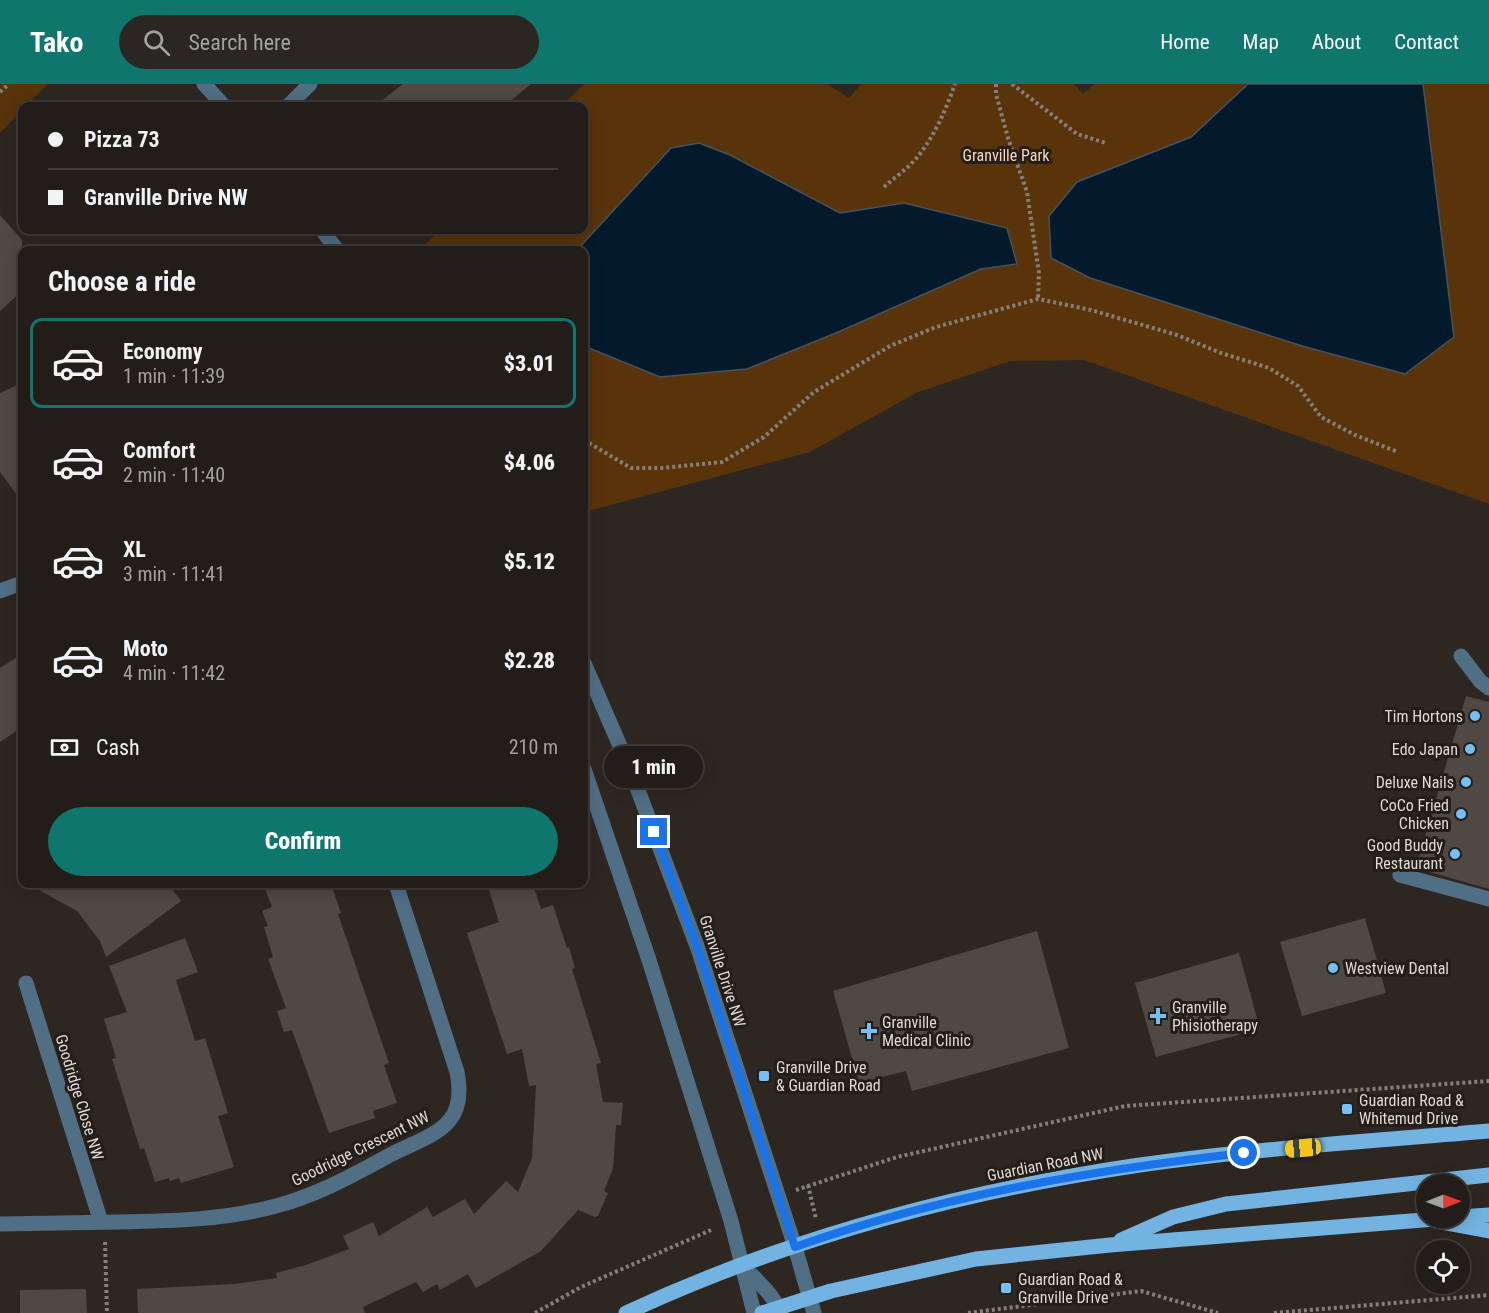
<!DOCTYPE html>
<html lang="en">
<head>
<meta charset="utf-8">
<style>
	:root { --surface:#221d19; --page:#2a2622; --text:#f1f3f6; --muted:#a2a2a2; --line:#3f3b38; --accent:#0f766e }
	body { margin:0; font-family:"Roboto Condensed",sans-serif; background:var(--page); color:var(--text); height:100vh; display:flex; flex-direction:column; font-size:22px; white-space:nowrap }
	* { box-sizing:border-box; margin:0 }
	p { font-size:20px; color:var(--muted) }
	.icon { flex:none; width:33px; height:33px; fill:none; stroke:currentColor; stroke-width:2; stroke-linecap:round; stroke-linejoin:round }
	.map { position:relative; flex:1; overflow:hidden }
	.drawer { position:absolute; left:18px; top:162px; width:570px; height:642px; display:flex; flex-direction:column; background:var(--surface); border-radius:12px; box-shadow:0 3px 15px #0003,0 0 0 2px var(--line) }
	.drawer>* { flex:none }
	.top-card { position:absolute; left:18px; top:18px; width:570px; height:132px; border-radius:12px; box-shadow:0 3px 15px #0003,0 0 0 2px var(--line); display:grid; align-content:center; height:132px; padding:0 30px; background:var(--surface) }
	.needle { width:39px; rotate:89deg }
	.buttons { position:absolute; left:1416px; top:1090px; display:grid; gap:12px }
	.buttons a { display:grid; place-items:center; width:54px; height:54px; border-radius:50%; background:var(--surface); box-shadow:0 3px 15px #0003,0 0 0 2px var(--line); font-size:30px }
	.end { position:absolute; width:27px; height:27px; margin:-14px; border:8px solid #1a73e8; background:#fff; box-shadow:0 0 0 3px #fff }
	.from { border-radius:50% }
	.bubble { position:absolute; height:42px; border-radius:21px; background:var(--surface); box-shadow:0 3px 15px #0003,0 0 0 2px var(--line); font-size:20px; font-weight:800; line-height:42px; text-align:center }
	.car { position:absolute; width:18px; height:36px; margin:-18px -9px; border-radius:8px; box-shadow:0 0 4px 2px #0007; background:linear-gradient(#f5c518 24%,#345 0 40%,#f5c518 0 76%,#345 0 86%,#f5c518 0) }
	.top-card b { display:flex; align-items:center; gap:21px; height:57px; font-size:22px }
	.top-card b+b { border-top:2px solid var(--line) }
	.top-card i { width:15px; height:15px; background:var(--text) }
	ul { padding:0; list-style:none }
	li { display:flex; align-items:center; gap:18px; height:90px; margin:0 12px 9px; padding:0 18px; border:3px solid transparent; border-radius:12px }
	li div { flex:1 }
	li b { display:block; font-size:22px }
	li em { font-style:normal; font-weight:800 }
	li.current { border-color:var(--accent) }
	li>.icon { width:54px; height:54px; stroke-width:1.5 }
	h2 { padding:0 30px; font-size:27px; line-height:72px }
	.pay { display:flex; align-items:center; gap:15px; height:66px; padding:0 30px; font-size:22px }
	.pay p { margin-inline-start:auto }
	.cta { display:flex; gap:12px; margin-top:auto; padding:12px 30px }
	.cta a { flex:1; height:69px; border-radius:36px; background:var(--accent); color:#fff; font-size:24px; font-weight:800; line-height:69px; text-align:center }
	header { display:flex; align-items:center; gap:36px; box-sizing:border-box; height:84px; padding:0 30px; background:var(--accent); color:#fff }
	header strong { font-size:28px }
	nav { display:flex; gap:33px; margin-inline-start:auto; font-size:21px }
	.search { width:420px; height:54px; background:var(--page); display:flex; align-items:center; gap:15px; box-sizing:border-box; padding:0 21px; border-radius:33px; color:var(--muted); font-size:22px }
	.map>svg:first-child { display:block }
</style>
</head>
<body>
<header>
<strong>Tako</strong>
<div class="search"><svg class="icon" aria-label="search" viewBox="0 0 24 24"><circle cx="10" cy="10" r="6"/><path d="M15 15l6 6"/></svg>Search here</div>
<nav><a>Home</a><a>Map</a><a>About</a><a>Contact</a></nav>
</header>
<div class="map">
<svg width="1489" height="1229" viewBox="0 0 1489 1229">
	<rect width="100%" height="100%" fill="#2e2721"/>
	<g fill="#59330a">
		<polygon points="0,0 48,0 26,22 22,22 22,26 0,49"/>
		<polygon points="584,0 827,0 849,14 861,0 1074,0 1083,10 1094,0 1248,0 1191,53 1077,98 1051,174 1090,194 1302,262 1404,290 1454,253 1423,0 1489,0 1489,420 1084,276 1010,277 916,309 810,368 584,428 584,262 660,293 836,249 981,185 1017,180 904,119 840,129 730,71 671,64 577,166 420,166 440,146 584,146 584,22 562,22"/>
	</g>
	<g fill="#021a2b" stroke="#44545e" stroke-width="1.5">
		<polygon points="1248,0 1423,0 1454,253 1405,290 1302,262 1090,194 1051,174 1049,132 1077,98 1191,53"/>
		<polygon points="699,59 730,71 840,129 904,119 1007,144 1017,180 981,185 836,249 747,285 660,293 584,262 584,166 577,166 671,64"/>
	</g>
	<g fill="#504842">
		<polygon points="403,0 531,0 504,22 375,22"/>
		<polygon points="0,131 22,156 22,207 0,227"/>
		<polygon points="22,299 22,418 0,388 0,309"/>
		<polygon points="22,570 22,643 0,658 0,584"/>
		<polygon points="1466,612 1489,618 1489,805 1416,784"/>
		<polygon points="28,800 168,800 181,817 106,873 100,857 77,827"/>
		<polygon points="263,800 331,800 341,829 338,830 389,979 384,981 397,1019 373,1027 375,1034 329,1049 292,946 284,948 277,927 286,924 268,875 273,873 264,843 268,842 262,827 272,823"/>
		<polygon points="487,800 533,800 541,825 553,821 567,864 569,863 575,884 572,885 601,979 596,980 603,1018 623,1019 621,1041 616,1041 613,1085 604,1107 608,1109 598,1132 595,1133 578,1126 541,1167 476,1204 468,1190 440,1206 437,1200 423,1208 416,1198 363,1223 365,1229 138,1229 137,1205 234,1200 277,1194 276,1189 306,1181 349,1165 343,1152 373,1138 379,1152 427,1123 433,1133 465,1115 474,1130 506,1097 518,1108 532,1074 536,1001 529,1002 522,965 507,970 467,849 499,838"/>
		<polygon points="1365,834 1386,909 1302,932 1280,858"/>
		<polygon points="1037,847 1069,964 912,1007 906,987 859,999 833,907"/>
		<polygon points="185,854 198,888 176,896 195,957 205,954 228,1029 218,1032 234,1083 181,1099 179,1094 170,1097 169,1094 155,1098 144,1064 140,1065 112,975 116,974 104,935 127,928 109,882"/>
		<polygon points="1239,869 1260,945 1156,973 1135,899"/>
		<polygon points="86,1205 87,1229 20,1229 20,1206"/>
	</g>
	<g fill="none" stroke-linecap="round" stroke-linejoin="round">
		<g stroke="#86807b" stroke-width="4" stroke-dasharray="3 3" stroke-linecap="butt">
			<polyline points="996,0 996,10 1008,54 1027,108 1039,189 1038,215"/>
			<polyline points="1012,0 1077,50 1106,59"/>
			<polyline points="0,8 9,0"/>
			<path d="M 884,103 C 892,96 901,89 909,82 C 931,61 945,28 955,0"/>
			<polyline points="584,356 631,384 662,384 722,378 764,353 814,308 890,262 936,243 1038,215 1091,226 1177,251 1221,269 1269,284 1298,302 1321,333 1355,351 1398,368"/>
			<polyline points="808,1101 816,1135"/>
			<polyline points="796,1106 897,1073 1125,1022 1489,997"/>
			<polyline points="105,1158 107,1229"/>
			<polyline points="535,1229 581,1203 711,1146"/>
			<polyline points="968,1229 1141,1207 1218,1229"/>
			<polyline points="1274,1229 1489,1211"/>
		</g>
		<g stroke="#506e84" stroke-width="15">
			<polyline points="204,0 224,22"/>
			<polyline points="288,22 310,0"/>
			<polyline points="322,146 337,166"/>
			<polyline points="0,507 22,499"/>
			<polyline points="1461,572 1480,597 1489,604"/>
			<polyline points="584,579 630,685 697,862 795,1163 814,1229"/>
			<polyline points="584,685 649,876 731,1137 754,1229"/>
			<polyline points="1400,791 1489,815"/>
			<polyline points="26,899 101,1138"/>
			<path d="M 0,1140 C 39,1139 79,1139 118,1138 C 172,1137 224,1136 276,1122 C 318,1111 355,1090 392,1070 C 434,1049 468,1043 457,988 L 396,800"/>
			<path d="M 744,1183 C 758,1198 773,1210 781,1229"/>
		</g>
		<g stroke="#73b3e1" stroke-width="15">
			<polyline points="1460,1133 1489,1131"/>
			<polyline points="1435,1137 1489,1147"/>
			<polyline points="1121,1156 1173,1133 1226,1120 1489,1091"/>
			<path d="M 626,1229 C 785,1155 960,1108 1133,1082 C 1251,1065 1370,1057 1489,1047"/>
			<polyline points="762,1229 831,1207 976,1175 1110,1161 1448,1134"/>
		</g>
	</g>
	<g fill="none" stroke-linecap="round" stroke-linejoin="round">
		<path stroke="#1a73e8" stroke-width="8" d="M 654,748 L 697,862 L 795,1163 C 939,1112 1092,1086 1244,1069"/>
	</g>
	<g fill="#74c0f6" stroke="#241d18" stroke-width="2">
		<circle cx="1475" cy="632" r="6"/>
		<circle cx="1470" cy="665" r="6"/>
		<circle cx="1466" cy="698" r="6"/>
		<circle cx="1461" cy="730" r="6"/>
		<circle cx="1455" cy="770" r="6"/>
		<circle cx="1333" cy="884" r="6"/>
		<path d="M1155 923h6v6h6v6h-6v6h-6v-6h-6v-6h6z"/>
		<path d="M866 938h6v6h6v6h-6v6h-6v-6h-6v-6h6z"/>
		<rect x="758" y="986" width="12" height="12" rx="3"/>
		<rect x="1341" y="1019" width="12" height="12" rx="3"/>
		<rect x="1000" y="1198" width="12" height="12" rx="3"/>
	</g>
	<g text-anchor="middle" stroke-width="6" stroke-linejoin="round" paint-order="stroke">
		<g font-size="16" fill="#fbd7b9" stroke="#241d18">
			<text x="1006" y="77">Granville Park</text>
		</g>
		<g font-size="16" fill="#dfdad6" stroke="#241d18" text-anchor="start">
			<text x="1463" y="638" text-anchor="end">Tim Hortons</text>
			<text x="1458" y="671" text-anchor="end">Edo Japan</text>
			<text x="1454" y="704" text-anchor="end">Deluxe Nails</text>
			<text x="1449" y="727" text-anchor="end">CoCo Fried<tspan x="1449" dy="18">Chicken</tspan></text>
			<text x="1443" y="767" text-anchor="end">Good Buddy<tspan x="1443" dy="18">Restaurant</tspan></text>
			<text x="1345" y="890">Westview Dental</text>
			<text x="1172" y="929">Granville<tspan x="1172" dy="18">Phisiotherapy</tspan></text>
			<text x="882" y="944">Granville<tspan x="882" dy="18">Medical Clinic</tspan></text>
			<text x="776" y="989">Granville Drive<tspan x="776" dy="18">&amp; Guardian Road</tspan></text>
			<text x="1359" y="1022">Guardian Road &amp;<tspan x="1359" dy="18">Whitemud Drive</tspan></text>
			<text x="1018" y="1201">Guardian Road &amp;<tspan x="1018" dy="18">Granville Drive</tspan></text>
		</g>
		<g font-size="16" fill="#dfdad6" stroke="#241d18">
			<text transform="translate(723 887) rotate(72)" y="6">Granville Drive NW</text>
			<text transform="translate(80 1013) rotate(73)" y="6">Goodridge Close NW</text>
			<text transform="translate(360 1064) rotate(-26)" y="6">Goodridge Crescent NW</text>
			<text transform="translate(1045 1080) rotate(-11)" y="6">Guardian Road NW</text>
		</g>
	</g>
</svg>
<div class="buttons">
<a><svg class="needle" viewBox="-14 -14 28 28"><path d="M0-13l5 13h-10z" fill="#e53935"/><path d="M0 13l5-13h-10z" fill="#a2a2a2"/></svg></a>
<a><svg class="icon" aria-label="locate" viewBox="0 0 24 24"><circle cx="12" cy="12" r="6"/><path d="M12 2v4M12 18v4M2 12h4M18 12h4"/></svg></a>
</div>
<i class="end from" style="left:1244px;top:1069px"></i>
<i class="end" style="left:654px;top:748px"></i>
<div class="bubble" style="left:604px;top:662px;width:99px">1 min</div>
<i class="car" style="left:1303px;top:1064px;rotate:265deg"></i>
<div class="top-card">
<b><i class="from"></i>Pizza 73</b>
<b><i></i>Granville Drive NW</b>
</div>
<section class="drawer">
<h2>Choose a ride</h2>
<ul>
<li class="current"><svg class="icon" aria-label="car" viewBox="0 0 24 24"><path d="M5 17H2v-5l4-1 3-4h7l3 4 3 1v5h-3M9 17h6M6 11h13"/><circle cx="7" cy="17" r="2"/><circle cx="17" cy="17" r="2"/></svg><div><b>Economy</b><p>1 min · 11:39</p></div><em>$3.01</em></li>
<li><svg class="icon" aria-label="car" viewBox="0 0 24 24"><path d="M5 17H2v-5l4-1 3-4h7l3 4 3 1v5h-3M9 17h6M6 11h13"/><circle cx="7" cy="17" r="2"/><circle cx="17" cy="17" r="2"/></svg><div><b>Comfort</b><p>2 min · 11:40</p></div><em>$4.06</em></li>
<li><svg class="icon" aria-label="car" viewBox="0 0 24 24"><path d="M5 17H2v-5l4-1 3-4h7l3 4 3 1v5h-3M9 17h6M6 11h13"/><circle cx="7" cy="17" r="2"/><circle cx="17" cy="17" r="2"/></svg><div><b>XL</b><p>3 min · 11:41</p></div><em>$5.12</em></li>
<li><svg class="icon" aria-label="car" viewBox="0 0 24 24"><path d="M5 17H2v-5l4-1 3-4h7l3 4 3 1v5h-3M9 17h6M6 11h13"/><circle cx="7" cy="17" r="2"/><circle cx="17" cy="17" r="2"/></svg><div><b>Moto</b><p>4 min · 11:42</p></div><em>$2.28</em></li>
</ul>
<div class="pay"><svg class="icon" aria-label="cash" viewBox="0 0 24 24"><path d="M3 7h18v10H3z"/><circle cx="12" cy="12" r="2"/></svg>Cash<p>210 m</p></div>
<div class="cta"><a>Confirm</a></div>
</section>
</div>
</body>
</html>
